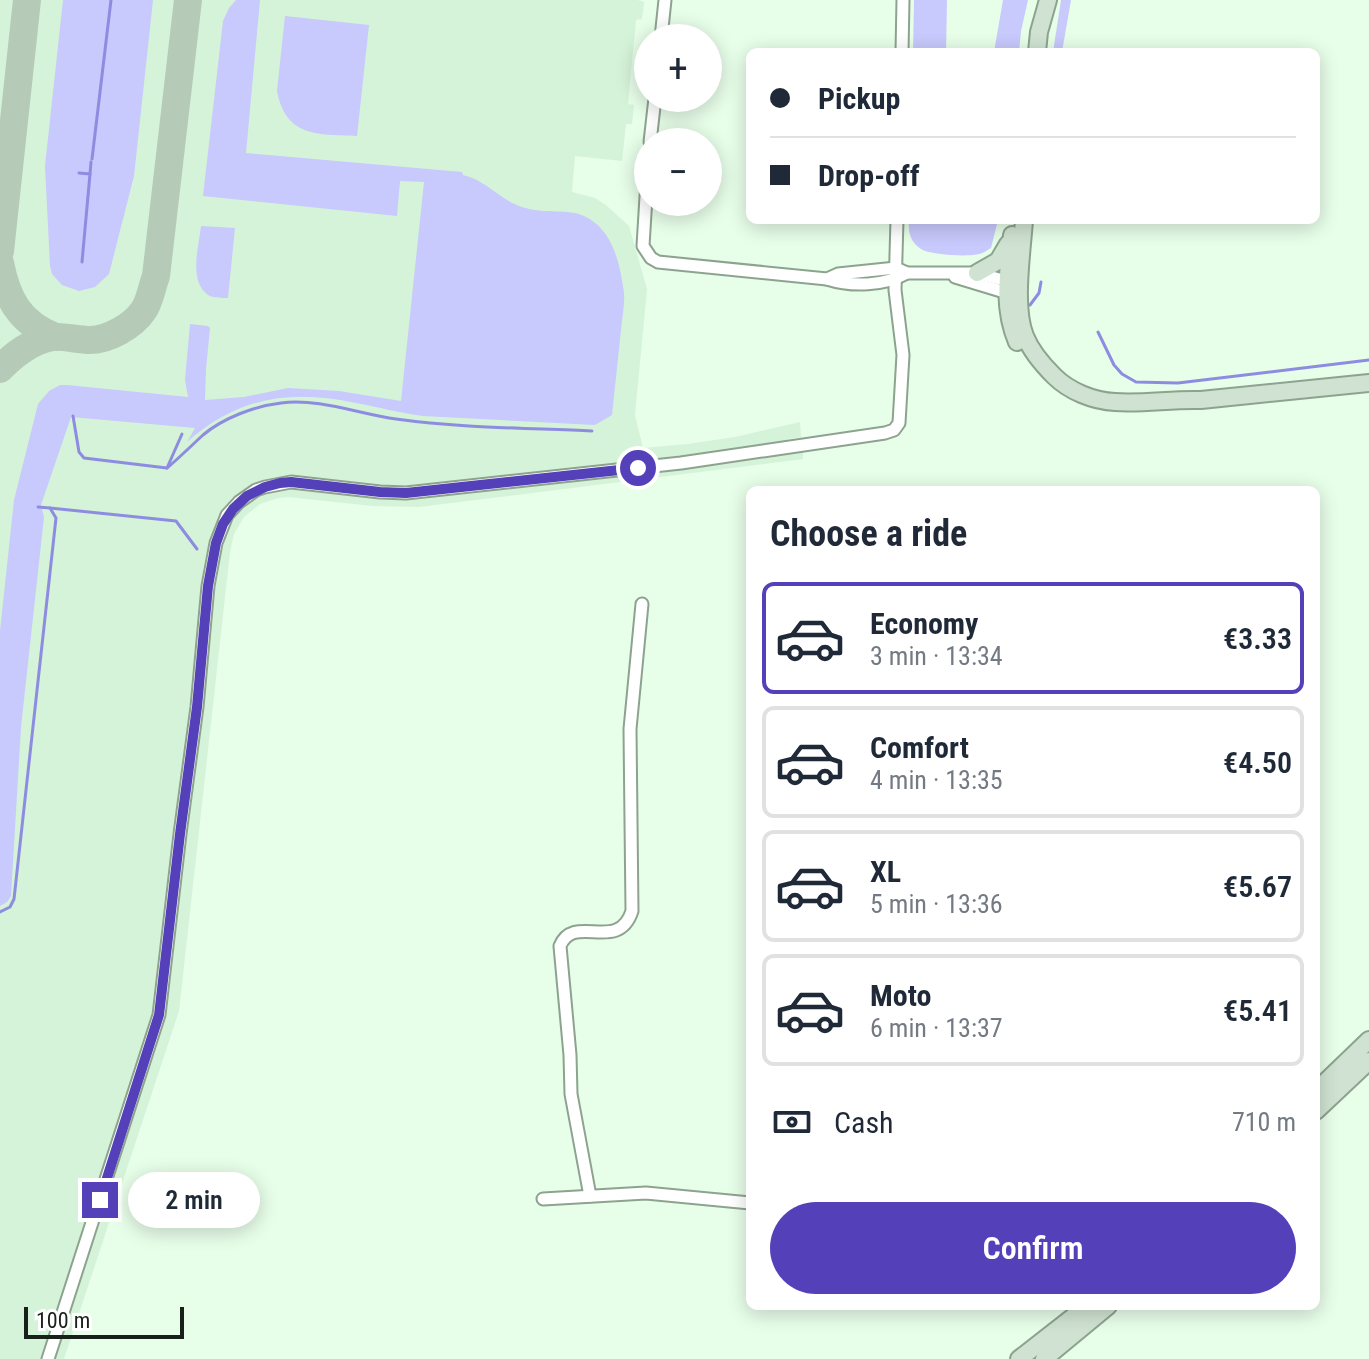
<!DOCTYPE html>
<html lang="en">
<head>
<meta charset="utf-8">
<style>
	:root { --surface:#fff; --page:#f6f6f7; --text:#1f2937; --muted:#747a83; --line:#e0e1e3; --accent:#5441b9 }
	body { margin:0; font-family:"Roboto Condensed",sans-serif; background:var(--page); color:var(--text); height:100vh; display:flex; flex-direction:column; font-size:30px; white-space:nowrap }
	* { box-sizing:border-box; margin:0 }
	p { font-size:26px; color:var(--muted) }
	.icon { flex:none; width:44px; height:44px; fill:none; stroke:currentColor; stroke-width:2; stroke-linecap:round; stroke-linejoin:round }
	.map { position:relative; flex:1; overflow:hidden }
	.panel { position:absolute; left:746px; top:486px; width:574px; height:824px; display:flex; flex-direction:column; background:var(--surface); border-radius:12px; box-shadow:0 4px 20px #0003 }
	.panel>* { flex:none }
	.banner { position:absolute; left:746px; top:48px; width:574px; height:176px; border-radius:12px; box-shadow:0 4px 20px #0003; display:grid; align-content:center; height:176px; padding:0 24px; background:var(--surface) }
	.fabs { position:absolute; left:634px; top:24px; display:grid; gap:16px }
	.fabs a { display:grid; place-items:center; width:88px; height:88px; border-radius:50%; background:var(--surface); box-shadow:0 4px 20px #0003; font-size:40px }
	.scale { position:absolute; left:24px; bottom:20px; width:160px; box-sizing:border-box; padding-left:8px; border:4px solid #182119; border-top:0; font-size:22px; line-height:28px; white-space:nowrap; color:#182119; -webkit-text-stroke:6px #fff; paint-order:stroke }
	.end { position:absolute; width:36px; height:36px; margin:-18px; border:10px solid #5441b9; background:#fff; box-shadow:0 0 0 4px #fff }
	.from { border-radius:50% }
	.bubble { position:absolute; height:56px; border-radius:28px; background:var(--surface); box-shadow:0 4px 20px #0003; font-size:26px; font-weight:600; line-height:56px; text-align:center }
	.banner b { display:flex; align-items:center; gap:28px; height:76px; font-size:30px }
	.banner b+b { border-top:2px solid var(--line) }
	.banner i { width:20px; height:20px; background:var(--text) }
	ul { padding:0; list-style:none }
	li { display:flex; align-items:center; gap:24px; height:112px; margin:0 16px 12px; padding:0 8px; border:4px solid var(--line); border-radius:12px }
	li div { flex:1 }
	li b { display:block; font-size:30px }
	li em { font-style:normal; font-weight:600 }
	li.on { border-color:var(--accent) }
	li>.icon { width:72px; height:72px; stroke-width:1.5 }
	h2 { padding:0 24px; font-size:36px; line-height:96px }
	.pay { display:flex; align-items:center; gap:20px; height:88px; padding:0 24px; font-size:30px }
	.pay p { margin-inline-start:auto }
	.cta { display:flex; gap:16px; margin-top:auto; padding:16px 24px }
	.cta a { flex:1; height:92px; border-radius:48px; background:var(--accent); color:#fff; font-size:32px; font-weight:600; line-height:92px; text-align:center }
	.map>svg:first-child { display:block }
</style>
</head>
<body>
<div class="map">
<svg width="1369" height="1359" viewBox="0 0 1369 1359">
	<rect width="100%" height="100%" fill="#e7fee9"/>
	<polygon fill="#d5f3d8" points="0,0 638,0 644,2 642,19 636,20 628,104 634,105 632,124 626,124 622,161 575,156 572,192 595,198 606,205 629,226 647,289 635,415 643,448 688,444 735,437 800,422 801,437 788,439 790,452 803,452 803,459 419,507 373,506 288,497 278,498 260,504 244,517 234,534 230,552 179,1011 64,1359 0,1359"/>
	<g fill="#c8c9fc">
		<polygon points="63,0 153,0 134,176 109,274 95,287 79,291 62,285 52,274 50,266 45,166"/>
		<path d="M 236,0 L 260,0 L 246,153 L 462,172 L 463,175 C 486,180 500,200 522,207 C 544,215 570,207 588,218 C 614,233 620,265 624,293 C 625,304 622,318 621,330 C 618,358 615,387 612,415 L 595,425 L 423,416 C 400,413 378,407 356,403 C 290,389 238,397 187,442 L 195,428 L 71,417 L 41,505 L 44,517 L 21,727 L 11,896 L 7,902 L 0,906 L 0,631 L 14,500 L 38,404 L 49,391 L 60,385 L 67,385 L 188,397 L 185,380 L 190,324 L 208,326 L 210,328 L 206,369 L 205,400 L 244,397 L 288,388 L 339,391 L 401,401 L 424,182 L 400,181 L 397,216 L 203,196 L 223,21 L 229,8 Z"/>
		<polygon points="914,0 947,0 946,52 913,52"/>
		<polygon points="1003,0 1028,0 1021,31 1019,52 994,52"/>
		<polygon points="1061,0 1071,0 1062,52 1053,52"/>
		<path d="M 285,16 L 369,25 L 357,136 C 318,134 286,138 277,91 Z"/>
		<path d="M 909,220 L 929,220 L 935,223 L 960,223 L 965,220 L 998,220 L 991,248 C 987,250 984,253 979,254 C 969,257 930,255 921,249 C 910,242 908,232 909,220 Z"/>
		<path d="M 201,226 L 235,228 L 228,298 C 222,298 213,298 208,295 C 188,280 199,247 201,226 Z"/>
	</g>
	<g fill="none" stroke-linecap="round" stroke-linejoin="round">
		<g stroke="#8e8ce1" stroke-width="3">
			<polyline points="92,159 111,0"/>
			<polyline points="79,173 90,174 91,162"/>
			<polyline points="82,262 90,174"/>
			<polyline points="1030,305 1039,293 1041,282"/>
			<polyline points="1098,332 1114,365 1122,374 1136,382 1178,383 1369,360"/>
			<polyline points="73,416 79,452 84,458 167,468 182,434"/>
			<path d="M 167,468 C 179,458 191,446 203,435 C 223,418 255,406 281,403 C 319,398 359,414 396,419 C 460,428 527,428 592,431"/>
			<polyline points="50,508 176,521 197,549"/>
			<polyline points="0,912 10,907 14,899 56,518 50,508 38,507"/>
		</g>
		<g stroke="#b6cab8" stroke-width="28">
			<polyline points="0,251 27,0"/>
			<path d="M 0,263 C 7,299 19,322 55,337"/>
			<path d="M 0,369 C 13,355 33,340 53,337 C 64,336 78,340 90,340 C 108,340 133,326 143,311 C 150,302 152,286 156,276 L 188,0"/>
		</g>
		<defs>
			<g id="street">
				<polyline points="661,38 665,0"/>
				<polyline points="902,52 903,0"/>
				<polyline points="650,142 655,98"/>
				<path d="M 648,164 L 643,246 L 651,258 L 658,262 L 827,279 C 852,287 884,286 907,273"/>
				<polyline points="955,277 1011,294"/>
				<polyline points="827,279 838,274 896,268 907,273 977,273 1014,283"/>
				<path d="M 590,1196 L 571,1094 L 570,1055 L 560,946 C 574,912 618,954 632,911 L 630,729 L 642,604"/>
				<polyline points="543,1199 646,1193 750,1203"/>
				<polyline points="48,1359 159,1015 180,834 197,707 208,586 216,543 227,515 239,502 256,490 265,487 291,482 380,492 406,493 681,463 885,433 894,430 899,423 903,355 895,290 897,220"/>
			</g>
			<g id="secondary">
				<polyline points="1037,52 1039,32 1048,0"/>
				<path d="M 1024,220 C 1022,252 1013,307 1025,336 C 1031,351 1042,364 1054,376 C 1069,391 1093,401 1115,402 C 1143,404 1172,399 1201,400 L 1369,383"/>
				<path d="M 1012,235 C 1008,272 1002,307 1017,342"/>
				<polyline points="977,273 998,261 1008,244"/>
				<polyline points="1316,1091 1369,1040"/>
				<polyline points="1316,1111 1369,1061"/>
				<polyline points="1019,1359 1087,1306"/>
				<polyline points="1044,1359 1108,1306"/>
			</g>
		</defs>
		<use href="#street" stroke="#8da38f" stroke-width="15"/>
		<use href="#secondary" stroke="#8da38f" stroke-width="20"/>
		<use href="#street" stroke="#fff" stroke-width="11"/>
		<use href="#secondary" stroke="#d0e3d2" stroke-width="16"/>
	</g>
	<g fill="none" stroke-linecap="round" stroke-linejoin="round">
		<polyline stroke="#5441b9" stroke-width="10" points="100,1200 159,1015 180,834 197,707 208,586 216,543 223,524 233,509 247,496 265,487 280,483 291,482 380,492 406,493 638,468"/>
	</g>
</svg>
<div class="fabs">
<a>+</a>
<a>−</a>
</div>
<div class="scale">100 m</div>
<i class="end from" style="left:638px;top:468px"></i>
<i class="end" style="left:100px;top:1200px"></i>
<div class="bubble" style="left:128px;top:1172px;width:132px">2 min</div>
<div class="banner">
<b><i class="from"></i>Pickup</b>
<b><i></i>Drop-off</b>
</div>
<section class="panel">
<h2>Choose a ride</h2>
<ul>
<li class="on"><svg class="icon" aria-label="car" viewBox="0 0 24 24"><path d="M5 17H2v-5l4-1 3-4h7l3 4 3 1v5h-3M9 17h6M6 11h13"/><circle cx="7" cy="17" r="2"/><circle cx="17" cy="17" r="2"/></svg><div><b>Economy</b><p>3 min · 13:34</p></div><em>€3.33</em></li>
<li><svg class="icon" aria-label="car" viewBox="0 0 24 24"><path d="M5 17H2v-5l4-1 3-4h7l3 4 3 1v5h-3M9 17h6M6 11h13"/><circle cx="7" cy="17" r="2"/><circle cx="17" cy="17" r="2"/></svg><div><b>Comfort</b><p>4 min · 13:35</p></div><em>€4.50</em></li>
<li><svg class="icon" aria-label="car" viewBox="0 0 24 24"><path d="M5 17H2v-5l4-1 3-4h7l3 4 3 1v5h-3M9 17h6M6 11h13"/><circle cx="7" cy="17" r="2"/><circle cx="17" cy="17" r="2"/></svg><div><b>XL</b><p>5 min · 13:36</p></div><em>€5.67</em></li>
<li><svg class="icon" aria-label="car" viewBox="0 0 24 24"><path d="M5 17H2v-5l4-1 3-4h7l3 4 3 1v5h-3M9 17h6M6 11h13"/><circle cx="7" cy="17" r="2"/><circle cx="17" cy="17" r="2"/></svg><div><b>Moto</b><p>6 min · 13:37</p></div><em>€5.41</em></li>
</ul>
<div class="pay"><svg class="icon" aria-label="cash" viewBox="0 0 24 24"><path d="M3 7h18v10H3z"/><circle cx="12" cy="12" r="2"/></svg>Cash<p>710 m</p></div>
<div class="cta"><a>Confirm</a></div>
</section>
</div>
</body>
</html>
